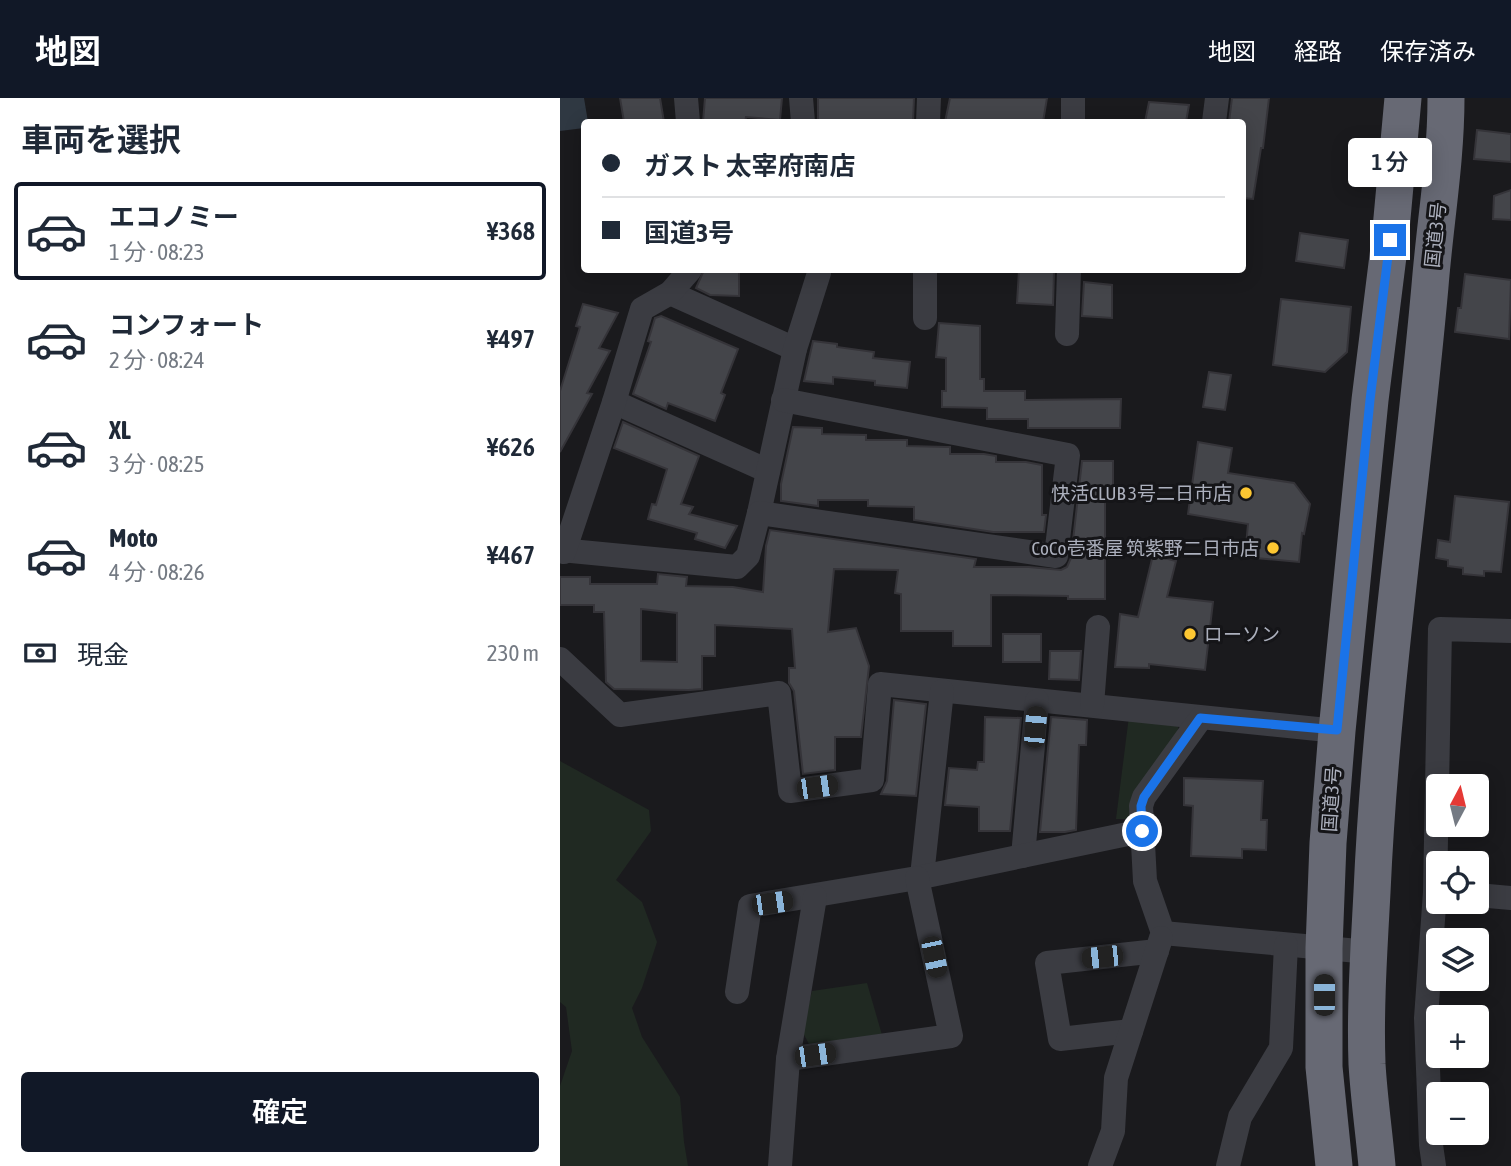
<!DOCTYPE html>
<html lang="ja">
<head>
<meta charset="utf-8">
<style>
	:root { --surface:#fff; --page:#f6f6f7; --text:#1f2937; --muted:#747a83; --line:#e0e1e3; --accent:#111827 }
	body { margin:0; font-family:"Asap Condensed","Noto Sans JP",sans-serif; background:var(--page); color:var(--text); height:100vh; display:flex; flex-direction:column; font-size:26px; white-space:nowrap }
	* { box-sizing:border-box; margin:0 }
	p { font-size:23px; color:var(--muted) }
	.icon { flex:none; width:38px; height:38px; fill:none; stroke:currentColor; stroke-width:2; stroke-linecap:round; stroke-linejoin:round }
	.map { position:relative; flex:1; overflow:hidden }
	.details { display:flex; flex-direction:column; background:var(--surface); width:560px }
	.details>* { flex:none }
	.hud { position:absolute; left:21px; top:21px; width:665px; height:154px; border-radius:7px; box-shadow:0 4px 18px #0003; display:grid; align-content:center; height:154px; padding:0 21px; background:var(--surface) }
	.needle { width:46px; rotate:7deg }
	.fabs { position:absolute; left:866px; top:676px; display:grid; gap:14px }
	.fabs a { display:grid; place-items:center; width:63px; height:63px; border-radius:7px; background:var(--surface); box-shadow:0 4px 18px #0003; font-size:35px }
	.end { position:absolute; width:32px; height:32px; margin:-16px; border:9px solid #1a73e8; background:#fff; box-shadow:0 0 0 4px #fff }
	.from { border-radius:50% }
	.bubble { position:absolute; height:49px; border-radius:7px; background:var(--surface); box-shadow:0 4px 18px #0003; font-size:23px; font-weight:600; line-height:49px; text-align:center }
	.car { position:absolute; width:21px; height:42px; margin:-21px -10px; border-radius:9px; box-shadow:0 0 5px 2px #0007; background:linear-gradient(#222 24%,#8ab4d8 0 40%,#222 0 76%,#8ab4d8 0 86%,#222 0) }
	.hud b { display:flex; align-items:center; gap:24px; height:66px; font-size:26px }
	.hud b+b { border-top:2px solid var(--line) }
	.hud i { width:18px; height:18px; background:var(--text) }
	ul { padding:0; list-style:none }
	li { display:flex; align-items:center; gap:21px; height:98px; margin:0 14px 10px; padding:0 7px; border:4px solid transparent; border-radius:7px }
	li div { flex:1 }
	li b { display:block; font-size:26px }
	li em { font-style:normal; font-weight:600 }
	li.on { border-color:var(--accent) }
	li>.icon { width:63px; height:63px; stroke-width:1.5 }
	h2 { padding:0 21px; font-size:32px; line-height:84px }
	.pay { display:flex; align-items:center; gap:18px; height:77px; padding:0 21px; font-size:26px }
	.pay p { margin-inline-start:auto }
	.action { display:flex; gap:14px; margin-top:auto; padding:14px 21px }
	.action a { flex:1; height:80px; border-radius:7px; background:var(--accent); color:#fff; font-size:28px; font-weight:600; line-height:80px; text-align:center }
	header { display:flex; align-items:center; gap:42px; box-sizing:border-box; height:98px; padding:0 35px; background:var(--accent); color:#fff }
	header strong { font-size:33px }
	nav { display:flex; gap:38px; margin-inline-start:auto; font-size:24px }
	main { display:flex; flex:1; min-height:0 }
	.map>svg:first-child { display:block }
</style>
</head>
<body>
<header>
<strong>地図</strong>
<nav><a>地図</a><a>経路</a><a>保存済み</a></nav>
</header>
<main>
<section class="details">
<h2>車両を選択</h2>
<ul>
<li class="on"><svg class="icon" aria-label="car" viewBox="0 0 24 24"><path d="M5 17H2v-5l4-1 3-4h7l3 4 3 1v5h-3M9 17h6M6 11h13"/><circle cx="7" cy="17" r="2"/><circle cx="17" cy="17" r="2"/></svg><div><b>エコノミー</b><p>1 分 · 08:23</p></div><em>¥368</em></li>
<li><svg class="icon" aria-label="car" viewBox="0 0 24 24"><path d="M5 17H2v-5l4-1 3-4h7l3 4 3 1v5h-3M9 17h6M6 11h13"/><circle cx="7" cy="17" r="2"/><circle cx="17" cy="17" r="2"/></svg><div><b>コンフォート</b><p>2 分 · 08:24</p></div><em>¥497</em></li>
<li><svg class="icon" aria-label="car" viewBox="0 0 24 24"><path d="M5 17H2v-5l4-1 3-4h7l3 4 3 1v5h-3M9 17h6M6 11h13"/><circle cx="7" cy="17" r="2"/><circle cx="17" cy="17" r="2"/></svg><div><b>XL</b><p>3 分 · 08:25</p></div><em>¥626</em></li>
<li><svg class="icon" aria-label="car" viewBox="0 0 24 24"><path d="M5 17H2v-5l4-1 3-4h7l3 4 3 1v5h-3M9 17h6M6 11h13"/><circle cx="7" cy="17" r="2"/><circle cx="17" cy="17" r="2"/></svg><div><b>Moto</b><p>4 分 · 08:26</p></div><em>¥467</em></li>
</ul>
<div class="pay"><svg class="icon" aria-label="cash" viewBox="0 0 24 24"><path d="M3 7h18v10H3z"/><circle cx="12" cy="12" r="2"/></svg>現金<p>230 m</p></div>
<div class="action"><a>確定</a></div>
</section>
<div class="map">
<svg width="951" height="1068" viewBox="0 0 951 1068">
	<rect width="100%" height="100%" fill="#1a1a1d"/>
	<g fill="#202922">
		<polygon points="569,618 619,623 617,639 580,686 569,721 556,721"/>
		<polygon points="0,663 89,712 91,733 56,782 82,804 97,844 82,890 72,910 82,939 120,999 124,1044 128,1068 0,1068 0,988 12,953 6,909 0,904"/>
		<polygon points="307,885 322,937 249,946 242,933 252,893"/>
	</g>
	<polygon fill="#2f3842" points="0,0 24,0 28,24 24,24 24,30 0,33"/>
	<g fill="#44454a" stroke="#353439" stroke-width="2" fill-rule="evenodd">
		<polygon points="60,0 100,0 104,24 64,24"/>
		<polygon points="145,0 222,0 220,22 186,19 185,24 143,24"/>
		<polygon points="258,0 354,0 353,24 258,24"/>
		<polygon points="390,0 487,0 483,24 385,24"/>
		<polygon points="672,0 709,0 703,50 701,50 693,101 682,100 682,24 669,24"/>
		<polygon points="589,4 629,7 626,24 585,24"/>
		<polygon points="917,32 951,36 951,64 914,61"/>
		<polygon points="951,92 951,122 933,121 934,98"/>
		<polygon points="740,135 788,142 784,170 736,163"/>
		<polygon points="144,172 179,172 179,198 150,197 136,190"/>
		<polygon points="459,172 494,174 493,207 457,205"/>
		<polygon points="905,176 951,182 949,241 895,234 898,210 901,210"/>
		<polygon points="524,184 552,187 552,220 522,218"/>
		<polygon points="721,201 791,209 787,254 765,274 713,267"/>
		<polygon points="23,206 58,215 39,250 50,253 27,295 32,296 0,354 0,293 20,229 16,228"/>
		<polygon points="101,218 178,251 161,295 165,297 155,323 108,305 106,311 73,296 91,244 88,243 92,230 95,220"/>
		<polygon points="379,225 420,228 420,281 424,281 424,293 465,293 465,302 561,301 560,330 468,330 468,321 427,321 427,310 382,309 382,293 386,293 386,260 376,259"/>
		<polygon points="253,243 277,246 277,249 314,254 313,260 350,264 347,290 315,287 315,283 273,279 273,286 244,283"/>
		<polygon points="649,274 671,277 665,312 643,309"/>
		<polygon points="63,324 139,358 121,406 133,409 129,416 177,428 165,450 135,441 137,435 88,421 92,406 96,407 107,371 54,350"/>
		<polygon points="233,329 262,330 262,336 306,337 306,342 347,342 347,348 387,349 390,349 390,356 424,356 436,358 436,364 466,364 482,367 482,417 486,417 484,434 433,434 354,422 354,409 308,408 308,402 258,402 258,408 221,403 221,386"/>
		<polygon points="638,344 672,350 668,375 734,385 750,406 744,436 742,435 739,464 685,459 688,426 628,416"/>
		<path d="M 522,363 L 553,363 L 553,391 L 545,391 L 545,501 L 508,501 L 508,498 L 431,497 L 431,548 L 393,548 L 393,533 L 341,533 L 341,496 L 335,495 L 338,472 L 274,471 L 268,534 L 296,530 L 309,568 L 301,639 L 275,639 L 275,672 L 243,676 L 234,593 L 229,585 L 229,570 L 235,570 L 232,531 L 155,527 L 155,558 L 142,558 L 142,591 L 129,592 L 54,591 L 46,584 L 44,514 L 34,514 L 34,507 L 0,507 L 0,479 L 30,479 L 30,486 L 97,486 L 98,476 L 127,479 L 126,488 L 173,489 L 203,494 L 206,448 L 210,432 L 416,461 L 414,469 L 469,469 L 501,472 L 507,469 L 511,460 ZM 81,511 L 117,515 L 117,564 L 81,563 Z"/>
		<polygon points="895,398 949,404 941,474 924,473 924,478 903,476 903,470 888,468 888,462 876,460 878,442 890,444"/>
		<polygon points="593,457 616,463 607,499 653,504 645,572 589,566 589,570 555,569 560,516 578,519"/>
		<rect x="443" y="536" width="38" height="28"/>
		<polygon points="490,553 521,553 519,582 489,581"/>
		<polygon points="334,602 366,606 356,698 321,696 327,683"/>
		<polygon points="425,619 461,620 450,733 419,733 419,709 385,707 389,670 417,672 418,664 424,664"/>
		<polygon points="491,619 527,622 526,647 519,647 516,732 505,734 480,734"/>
		<polygon points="624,680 703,683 701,722 707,722 706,752 682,751 682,760 631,758 633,708 624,707"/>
	</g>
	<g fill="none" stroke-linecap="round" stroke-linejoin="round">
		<g stroke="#3b3c42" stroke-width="24">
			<polyline points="126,0 128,24"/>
			<polyline points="241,0 243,24"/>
			<polyline points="513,0 513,24"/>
			<polyline points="368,24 369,0"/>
			<polyline points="654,24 657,0"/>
			<polyline points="110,195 235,251"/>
			<polyline points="365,220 365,172"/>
			<polyline points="507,236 509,172"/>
			<polyline points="54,304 208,373"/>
			<polyline points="199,415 235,251 259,175"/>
			<polyline points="0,452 177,469 188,458 199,415 496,458 508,357 223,302"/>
			<polyline points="4,454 54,304 82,211 110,195 130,172"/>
			<polyline points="0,561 60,617 219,595 230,693 312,682 320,586 777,633"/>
			<polyline points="532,607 538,529"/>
			<polyline points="641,620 584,699 581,708 585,783 603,835 809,854"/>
			<polyline points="463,758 477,603"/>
			<polyline points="362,778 382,593"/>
			<polyline points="917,797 951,800"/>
			<polyline points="177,894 190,808 357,780 582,733"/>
			<polyline points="571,933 500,941 487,865 597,853"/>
			<polyline points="228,961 391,938 357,780"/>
			<polyline points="220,1068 228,961 255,799"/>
			<polyline points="540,1068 553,1033 556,980 601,840"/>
			<polyline points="668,1068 680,1019 721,950 726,847"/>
			<polyline points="874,1068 871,1047 866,920 875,794 880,531 951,533"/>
		</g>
		<g stroke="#676974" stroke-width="37">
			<polyline points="774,1068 764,969 764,850 768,745 777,633 810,302 830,142 843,0"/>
			<path d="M 817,1068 C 814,1034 809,1000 807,966 C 805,909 809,851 812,794 C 821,591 852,390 870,188 C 875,125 886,63 886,0"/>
		</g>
	</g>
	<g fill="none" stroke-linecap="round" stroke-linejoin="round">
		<polyline stroke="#1a73e8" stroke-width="9" points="582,733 581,708 584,699 640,620 777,632 810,302 830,142"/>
	</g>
	<g fill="#fdc732" stroke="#151518" stroke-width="2.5">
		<circle cx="686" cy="395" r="7"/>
		<circle cx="713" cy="450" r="7"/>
		<circle cx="630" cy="536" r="7"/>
	</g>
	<g text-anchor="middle" stroke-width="6" stroke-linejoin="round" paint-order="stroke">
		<g font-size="19" fill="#acb0bd" stroke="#151518">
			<text transform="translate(875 137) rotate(-84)" y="7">国道3号</text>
			<text transform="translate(771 701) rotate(-86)" y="7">国道3号</text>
		</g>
		<g font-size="19" fill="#acb0bd" stroke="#151518" text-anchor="end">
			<text x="672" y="402">快活CLUB 3号二日市店</text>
			<text x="699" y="457">CoCo壱番屋 筑紫野二日市店</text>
			<text x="644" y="543" text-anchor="start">ローソン</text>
		</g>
	</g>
</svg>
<div class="fabs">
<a><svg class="needle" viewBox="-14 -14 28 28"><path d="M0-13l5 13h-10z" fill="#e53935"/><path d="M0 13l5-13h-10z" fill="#747a83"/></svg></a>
<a><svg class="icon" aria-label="locate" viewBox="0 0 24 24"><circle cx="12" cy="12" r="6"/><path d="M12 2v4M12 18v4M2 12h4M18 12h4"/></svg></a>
<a><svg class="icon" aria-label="layers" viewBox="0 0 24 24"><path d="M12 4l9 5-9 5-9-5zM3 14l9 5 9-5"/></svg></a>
<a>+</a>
<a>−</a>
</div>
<i class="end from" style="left:582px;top:733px"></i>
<i class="end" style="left:830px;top:142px"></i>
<div class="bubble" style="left:788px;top:40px;width:84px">1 分</div>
<i class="car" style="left:475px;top:629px;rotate:5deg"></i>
<i class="car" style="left:257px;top:689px;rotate:82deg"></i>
<i class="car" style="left:212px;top:805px;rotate:82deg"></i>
<i class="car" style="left:374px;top:859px;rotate:168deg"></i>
<i class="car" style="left:542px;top:859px;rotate:264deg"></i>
<i class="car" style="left:764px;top:897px;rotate:0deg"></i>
<i class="car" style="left:255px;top:957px;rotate:82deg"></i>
<div class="hud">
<b><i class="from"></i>ガスト 太宰府南店</b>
<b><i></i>国道3号</b>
</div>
</div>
</main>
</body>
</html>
